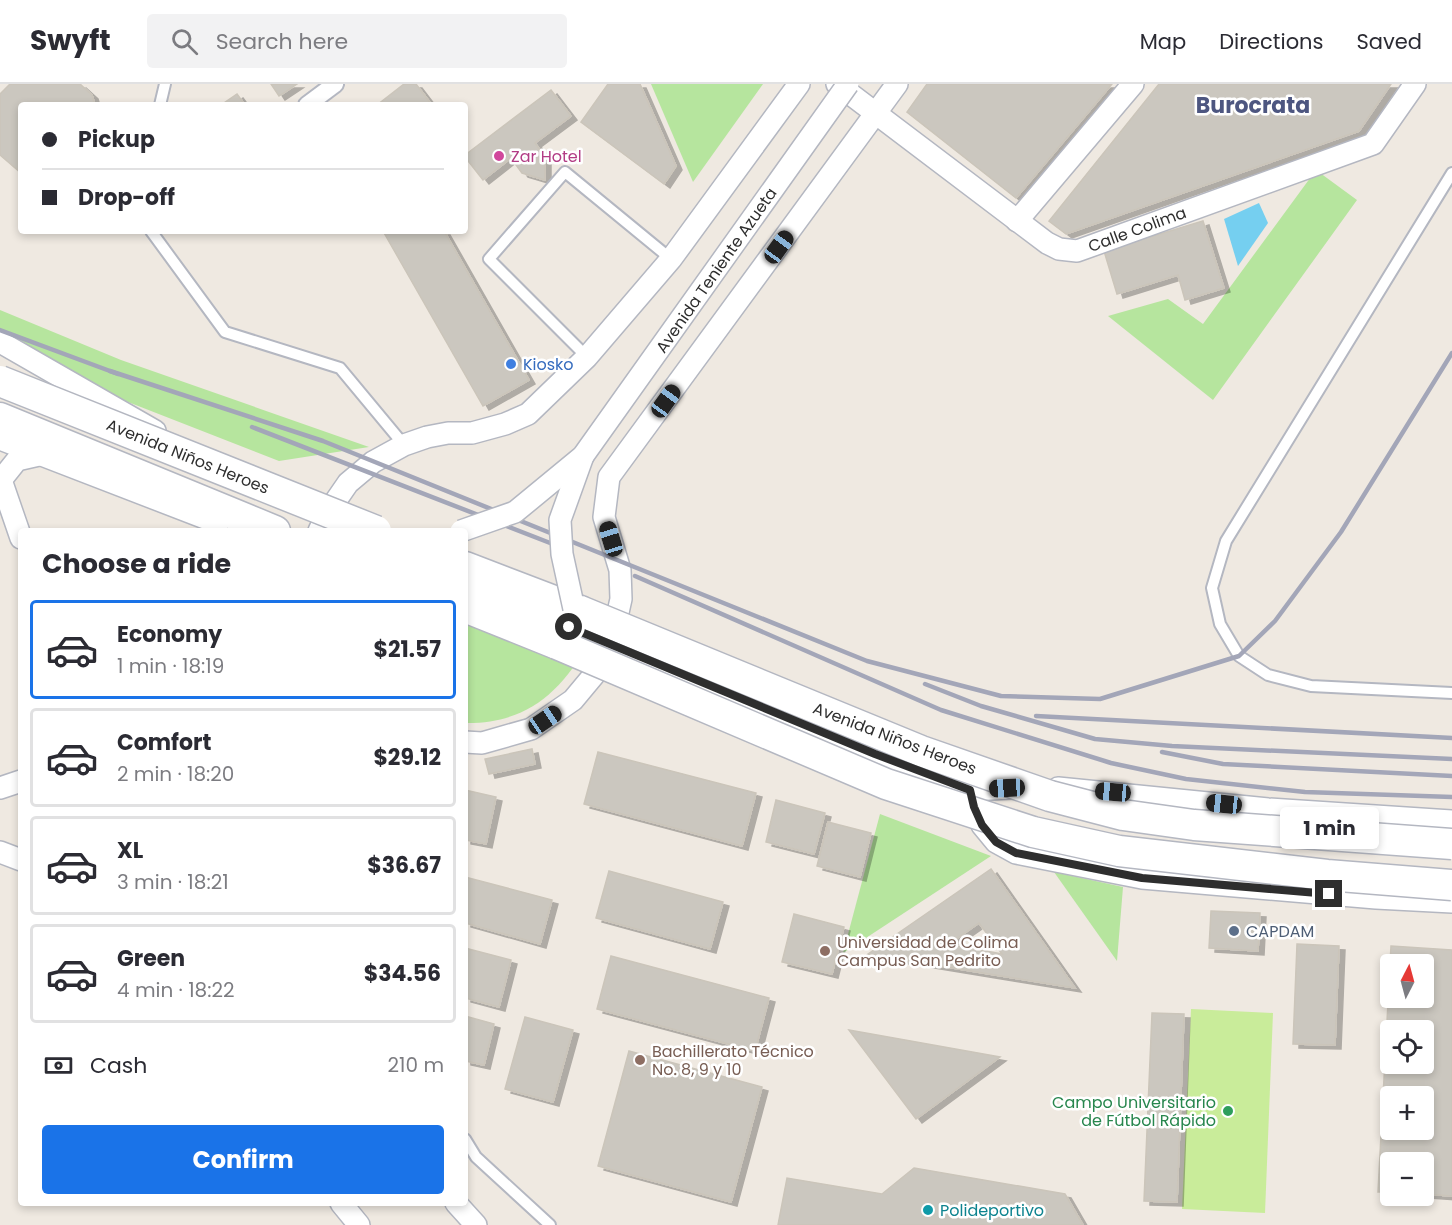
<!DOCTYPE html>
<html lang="en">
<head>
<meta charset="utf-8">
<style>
	:root { --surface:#fff; --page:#f2f2f3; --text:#2b2b33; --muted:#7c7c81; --line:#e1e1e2; --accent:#1a73e8 }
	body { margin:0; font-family:Poppins,sans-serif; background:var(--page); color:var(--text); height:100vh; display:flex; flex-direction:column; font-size:22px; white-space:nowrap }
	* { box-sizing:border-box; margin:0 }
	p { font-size:20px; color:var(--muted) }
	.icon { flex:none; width:33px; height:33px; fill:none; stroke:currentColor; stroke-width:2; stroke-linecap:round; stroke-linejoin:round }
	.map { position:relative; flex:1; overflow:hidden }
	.drawer { position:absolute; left:18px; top:444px; width:450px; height:678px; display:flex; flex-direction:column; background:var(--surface); border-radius:6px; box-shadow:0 3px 9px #0003 }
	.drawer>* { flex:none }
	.hud { position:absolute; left:18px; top:18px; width:450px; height:132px; border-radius:6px; box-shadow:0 3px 9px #0003; display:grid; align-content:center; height:132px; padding:0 24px; background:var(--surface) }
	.needle { width:39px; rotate:6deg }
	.fabs { position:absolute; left:1380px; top:870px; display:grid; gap:12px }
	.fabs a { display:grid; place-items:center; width:54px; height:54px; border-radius:6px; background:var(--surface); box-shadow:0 3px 9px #0003; font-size:30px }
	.end { position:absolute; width:27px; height:27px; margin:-14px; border:8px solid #2e2e2e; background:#fff; box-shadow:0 0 0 3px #fff }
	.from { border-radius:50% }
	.bubble { position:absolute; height:42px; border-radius:6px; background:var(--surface); box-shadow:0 3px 9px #0003; font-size:20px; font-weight:700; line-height:42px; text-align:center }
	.car { position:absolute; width:18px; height:36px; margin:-18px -9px; border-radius:8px; box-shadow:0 0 4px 2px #0007; background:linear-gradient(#222 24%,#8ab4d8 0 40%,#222 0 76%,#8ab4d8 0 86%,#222 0) }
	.hud b { display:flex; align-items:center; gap:21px; height:57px; font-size:22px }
	.hud b+b { border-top:2px solid var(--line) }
	.hud i { width:15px; height:15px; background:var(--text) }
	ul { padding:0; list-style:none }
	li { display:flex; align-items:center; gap:18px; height:99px; margin:0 12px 9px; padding:0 12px; border:3px solid var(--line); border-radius:6px }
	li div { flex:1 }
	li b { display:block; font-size:22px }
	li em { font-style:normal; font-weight:700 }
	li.selected { border-color:var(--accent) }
	li>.icon { width:54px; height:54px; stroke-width:1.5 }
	h2 { padding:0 24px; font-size:27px; line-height:72px }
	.pay { display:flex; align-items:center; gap:15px; height:66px; padding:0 24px; font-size:22px }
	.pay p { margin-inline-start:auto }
	.primary-button { display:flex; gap:12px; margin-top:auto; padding:12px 24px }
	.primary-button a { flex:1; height:69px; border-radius:6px; background:var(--accent); color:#fff; font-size:24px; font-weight:700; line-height:69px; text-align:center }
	header { display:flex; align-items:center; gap:36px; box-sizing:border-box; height:84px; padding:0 30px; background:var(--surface); border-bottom:2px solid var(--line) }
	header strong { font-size:28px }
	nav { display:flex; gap:33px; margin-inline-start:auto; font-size:21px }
	.search { width:420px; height:54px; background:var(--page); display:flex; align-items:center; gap:15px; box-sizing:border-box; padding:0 21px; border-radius:6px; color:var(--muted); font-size:22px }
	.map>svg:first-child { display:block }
</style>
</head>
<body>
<header>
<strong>Swyft</strong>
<div class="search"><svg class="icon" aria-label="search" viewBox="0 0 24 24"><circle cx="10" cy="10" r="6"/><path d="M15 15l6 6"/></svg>Search here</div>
<nav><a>Map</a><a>Directions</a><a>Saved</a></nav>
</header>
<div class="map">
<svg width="1452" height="1141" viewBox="0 0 1452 1141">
	<defs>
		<filter id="shadow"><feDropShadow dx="6" dy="4" stdDeviation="0" flood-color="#0004"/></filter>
	</defs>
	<rect width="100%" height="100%" fill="#efe9e1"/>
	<g fill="#b6e59e">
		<polygon points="651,0 763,0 693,98"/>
		<polygon points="1316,86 1357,116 1213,316 1108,232 1168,215 1203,240"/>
		<polygon points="0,226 121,276 369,363 279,377 0,268"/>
		<path d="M 465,510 L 589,559 C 560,609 526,640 465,639 Z"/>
		<polygon points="880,730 991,772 843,869"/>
		<polygon points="1054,788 1123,803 1117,877"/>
	</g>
	<polygon fill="#c9ec9a" points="1191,925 1273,929 1265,1129 1182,1125"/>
	<polygon fill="#75cff0" points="1259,119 1268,139 1238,182 1224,135"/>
	<g fill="#cbc7bf" stroke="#cbc5ba" stroke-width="1.5" fill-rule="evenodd" filter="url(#shadow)">
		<polygon points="10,0 80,0 92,11 95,21 21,21 21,89 0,71 0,10"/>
		<polygon points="271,0 297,0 279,12"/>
		<polygon points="404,0 416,0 432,21 377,21"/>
		<polygon points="608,0 640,0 676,82 664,100 581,38"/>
		<polygon points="927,0 1112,0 1016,114 907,28"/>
		<polygon points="1159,0 1391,0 1359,47 1066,150 1049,137"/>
		<polygon points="551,6 571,32 535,59 545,73 545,96 522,89 511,74 483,96 465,73 465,71"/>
		<polygon points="237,10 245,21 221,21"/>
		<polygon points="1203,137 1224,204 1185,216 1178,191 1117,210 1104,167"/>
		<polygon points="383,147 444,147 529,296 483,322"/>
		<polygon points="532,665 535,680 489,690 485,675"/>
		<polygon points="598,668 756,709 742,762 584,720"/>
		<polygon points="465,706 496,713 486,760 465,756"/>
		<polygon points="776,716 825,729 814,770 766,758"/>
		<polygon points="828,738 871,749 860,793 817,782"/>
		<path d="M 991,785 L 1075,904 L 868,870 ZM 979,839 L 1002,870 L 949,860 Z"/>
		<polygon points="609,787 723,818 710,865 596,834"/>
		<polygon points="465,793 552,816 540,860 465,839"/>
		<polygon points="1211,827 1260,829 1258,867 1209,864"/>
		<polygon points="794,830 844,843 832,890 782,878"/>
		<polygon points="1297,860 1339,862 1335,961 1293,960"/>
		<path d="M 1391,862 L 1452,866 L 1452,1112 L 1424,1110 L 1424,1078 L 1390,1078 L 1390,1108 L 1378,1108 ZM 1390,880 L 1424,880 L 1424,914 L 1390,914 ZM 1390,946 L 1424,946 L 1424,980 L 1390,980 ZM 1390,1012 L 1424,1012 L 1424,1046 L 1390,1046 Z"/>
		<polygon points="465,864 511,876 499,923 465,914"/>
		<polygon points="611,872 769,914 755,967 597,925"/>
		<polygon points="1152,929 1184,930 1177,1118 1144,1117"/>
		<polygon points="465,932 494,940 484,981 465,977"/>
		<polygon points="525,933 573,946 553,1018 505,1005"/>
		<polygon points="849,946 1000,973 916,1035"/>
		<polygon points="629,967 762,1003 731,1118 598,1082"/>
		<polygon points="914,1084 1065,1110 1083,1141 778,1141 787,1094 882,1110"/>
	</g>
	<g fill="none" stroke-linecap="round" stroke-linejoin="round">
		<defs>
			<g id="service">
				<polyline points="160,21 165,0"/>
				<polyline points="1452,89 1226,457 1212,504 1220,540 1239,572 1268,591 1311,602 1452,609"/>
				<polyline points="151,147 225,248 340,284 404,361"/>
				<polyline points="587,273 489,175 565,88 671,175"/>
				<polyline points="465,1055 476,1073 550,1141"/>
			</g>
			<polyline id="pedestrian" points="307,21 335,0"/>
			<g id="minor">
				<polyline points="837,0 1047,159 1059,165 1077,167 1373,60 1415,0"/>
				<polyline points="1017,137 1133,0"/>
				<polyline points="0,258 155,347"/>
				<polyline points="0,355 218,439"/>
				<polyline points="319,447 328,428 348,399 373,378 404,361 427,353 448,349 472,349 505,340 528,330 587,273 671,175 799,0"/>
				<polyline points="21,454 1,396 17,376 39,371"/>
				<polyline points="465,501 875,670 970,706 1012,704"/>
				<polyline points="465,658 482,659 531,645 573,616 598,586 611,560 621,515 620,486 604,433 609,393 897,0"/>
				<polyline points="0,704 21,697"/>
				<polyline points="1058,704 1268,725 1452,737"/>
				<polyline points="975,727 982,741 996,758 1016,769 1142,794 1376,814 1452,818"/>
				<polyline points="0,768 21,776"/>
				<polyline points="341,1119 359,1141"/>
				<polyline points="456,1119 476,1141"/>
			</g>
			<g id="secondary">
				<polyline points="0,334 275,447"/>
				<polyline points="465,483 580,527"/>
				<polyline points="465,523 557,560"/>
			</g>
		</defs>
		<use href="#service" stroke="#b4b7c1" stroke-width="14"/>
		<use href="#pedestrian" stroke="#b4b7c1" stroke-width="20"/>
		<use href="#minor" stroke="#b4b7c1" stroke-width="24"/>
		<use href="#secondary" stroke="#b4b7c1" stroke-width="33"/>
		<use href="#service" stroke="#fff" stroke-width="10"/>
		<use href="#pedestrian" stroke="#fff" stroke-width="16"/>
		<use href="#minor" stroke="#fff" stroke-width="21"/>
		<use href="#secondary" stroke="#fff" stroke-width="30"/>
		<g stroke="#a3a6b8" stroke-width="4.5">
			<polyline points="0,246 118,290"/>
			<polyline points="110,287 323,357 867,577 1001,612 1100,615 1239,572 1275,537 1341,448 1452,269"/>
			<polyline points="252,343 563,464"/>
			<polyline points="635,492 941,626 1111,679 1186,695 1305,708 1452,713"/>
			<polyline points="925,600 981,622 1095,655 1172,662 1452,675"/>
			<polyline points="1036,632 1452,654"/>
			<polyline points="1162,668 1223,680 1452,692"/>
		</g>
		<defs>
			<g id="minor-bridge">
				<polyline points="461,447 515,428 583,372 848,0"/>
				<polyline points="574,525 562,470 560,436 583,372"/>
			</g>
			<g id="secondary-bridge">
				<polyline points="0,297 376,447"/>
				<polyline points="580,527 921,667 1050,712 1123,731 1194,741 1452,760"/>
				<polyline points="557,560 886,700 1033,748 1119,767 1327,791 1452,801"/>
			</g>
		</defs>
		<use href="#minor-bridge" stroke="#b4b7c1" stroke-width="24" stroke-linecap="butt"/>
		<use href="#secondary-bridge" stroke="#b4b7c1" stroke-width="33" stroke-linecap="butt"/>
		<use href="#minor-bridge" stroke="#fff" stroke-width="21"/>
		<use href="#secondary-bridge" stroke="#fff" stroke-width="30"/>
	</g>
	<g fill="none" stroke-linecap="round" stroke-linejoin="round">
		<polyline stroke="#2e2e2e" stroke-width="8" points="569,543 875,670 970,706 974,723 982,741 996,758 1016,769 1142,794 1329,810"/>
	</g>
	<circle fill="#d1479c" stroke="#fff" stroke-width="2" cx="499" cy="72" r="6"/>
	<circle fill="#3f7fe0" stroke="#fff" stroke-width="2" cx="511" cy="280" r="6"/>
	<circle fill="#5c6f8a" stroke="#fff" stroke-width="2" cx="1234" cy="847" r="6"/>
	<g fill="#8d6e63" stroke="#fff" stroke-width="2">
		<circle cx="825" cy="867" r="6"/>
		<circle cx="640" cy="976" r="6"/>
	</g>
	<circle fill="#2e9e5b" stroke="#fff" stroke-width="2" cx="1228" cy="1027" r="6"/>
	<circle fill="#0f9aa8" stroke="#fff" stroke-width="2" cx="928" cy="1126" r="6"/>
	<g text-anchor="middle" stroke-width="5" stroke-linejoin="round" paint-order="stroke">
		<g font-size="16" fill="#b23c85" stroke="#fff" text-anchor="start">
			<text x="511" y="78">Zar Hotel</text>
		</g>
		<g font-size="16" fill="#2e2e2e" stroke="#fff">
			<text transform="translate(1137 145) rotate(-20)" y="6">Calle Colima</text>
			<text transform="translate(716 186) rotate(-55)" y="6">Avenida Teniente Azueta</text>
			<text transform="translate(188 372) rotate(22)" y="6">Avenida Niños Heroes</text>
			<text transform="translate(895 654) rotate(21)" y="6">Avenida Niños Heroes</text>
		</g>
		<g font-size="16" fill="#366cbe" stroke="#fff" text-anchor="start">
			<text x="523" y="286">Kiosko</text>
		</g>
		<g font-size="16" fill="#4e5e75" stroke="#fff" text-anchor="start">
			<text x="1246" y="853">CAPDAM</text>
		</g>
		<g font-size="16" fill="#785e54" stroke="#fff" text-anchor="start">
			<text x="837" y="864">Universidad de Colima<tspan x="837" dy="18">Campus San Pedrito</tspan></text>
			<text x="652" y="973">Bachillerato Técnico<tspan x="652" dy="18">No. 8, 9 y 10</tspan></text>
		</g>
		<g font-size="16" fill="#27864d" stroke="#fff" text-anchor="end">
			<text x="1216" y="1024">Campo Universitario<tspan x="1216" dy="18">de Fútbol Rápido</tspan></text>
		</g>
		<g font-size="16" fill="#0d838f" stroke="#fff" text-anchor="start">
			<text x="940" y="1132">Polideportivo</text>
		</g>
		<g font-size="22" font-weight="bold" fill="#4d5680" stroke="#fff">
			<text x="1253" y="29">Burocrata</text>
		</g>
	</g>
</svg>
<div class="fabs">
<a><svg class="needle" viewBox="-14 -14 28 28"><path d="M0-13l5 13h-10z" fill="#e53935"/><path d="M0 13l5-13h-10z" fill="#7c7c81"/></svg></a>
<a><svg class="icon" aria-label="locate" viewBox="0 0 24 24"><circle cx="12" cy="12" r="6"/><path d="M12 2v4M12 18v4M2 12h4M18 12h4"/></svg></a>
<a>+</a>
<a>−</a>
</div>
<i class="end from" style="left:569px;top:543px"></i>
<i class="end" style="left:1329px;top:810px"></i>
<div class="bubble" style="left:1280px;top:723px;width:99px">1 min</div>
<i class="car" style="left:779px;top:163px;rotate:36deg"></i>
<i class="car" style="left:666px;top:317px;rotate:36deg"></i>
<i class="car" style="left:611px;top:455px;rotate:343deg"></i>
<i class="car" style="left:545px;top:636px;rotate:56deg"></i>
<i class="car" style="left:1007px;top:704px;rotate:267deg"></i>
<i class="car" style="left:1113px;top:708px;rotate:275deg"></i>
<i class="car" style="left:1224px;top:720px;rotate:276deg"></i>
<div class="hud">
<b><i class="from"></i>Pickup</b>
<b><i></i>Drop-off</b>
</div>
<section class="drawer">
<h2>Choose a ride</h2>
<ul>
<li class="selected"><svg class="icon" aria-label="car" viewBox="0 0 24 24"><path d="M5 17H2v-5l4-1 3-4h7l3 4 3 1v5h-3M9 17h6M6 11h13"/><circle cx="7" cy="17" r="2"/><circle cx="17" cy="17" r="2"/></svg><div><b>Economy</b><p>1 min · 18:19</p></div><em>$21.57</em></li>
<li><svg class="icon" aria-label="car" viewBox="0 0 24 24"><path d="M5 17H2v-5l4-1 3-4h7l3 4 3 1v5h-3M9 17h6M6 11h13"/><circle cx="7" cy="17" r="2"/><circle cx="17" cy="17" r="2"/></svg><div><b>Comfort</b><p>2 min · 18:20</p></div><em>$29.12</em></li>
<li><svg class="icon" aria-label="car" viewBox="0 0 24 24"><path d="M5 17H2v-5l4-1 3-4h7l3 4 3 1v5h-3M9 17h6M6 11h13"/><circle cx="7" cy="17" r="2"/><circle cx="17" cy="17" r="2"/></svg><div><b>XL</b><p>3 min · 18:21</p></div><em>$36.67</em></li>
<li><svg class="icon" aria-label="car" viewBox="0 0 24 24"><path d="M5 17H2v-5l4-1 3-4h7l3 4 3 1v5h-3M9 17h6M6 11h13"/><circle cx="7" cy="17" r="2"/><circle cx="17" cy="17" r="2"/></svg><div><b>Green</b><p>4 min · 18:22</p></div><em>$34.56</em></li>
</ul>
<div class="pay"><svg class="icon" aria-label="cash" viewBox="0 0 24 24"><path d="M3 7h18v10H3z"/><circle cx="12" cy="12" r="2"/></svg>Cash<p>210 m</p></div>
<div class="primary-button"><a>Confirm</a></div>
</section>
</div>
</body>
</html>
